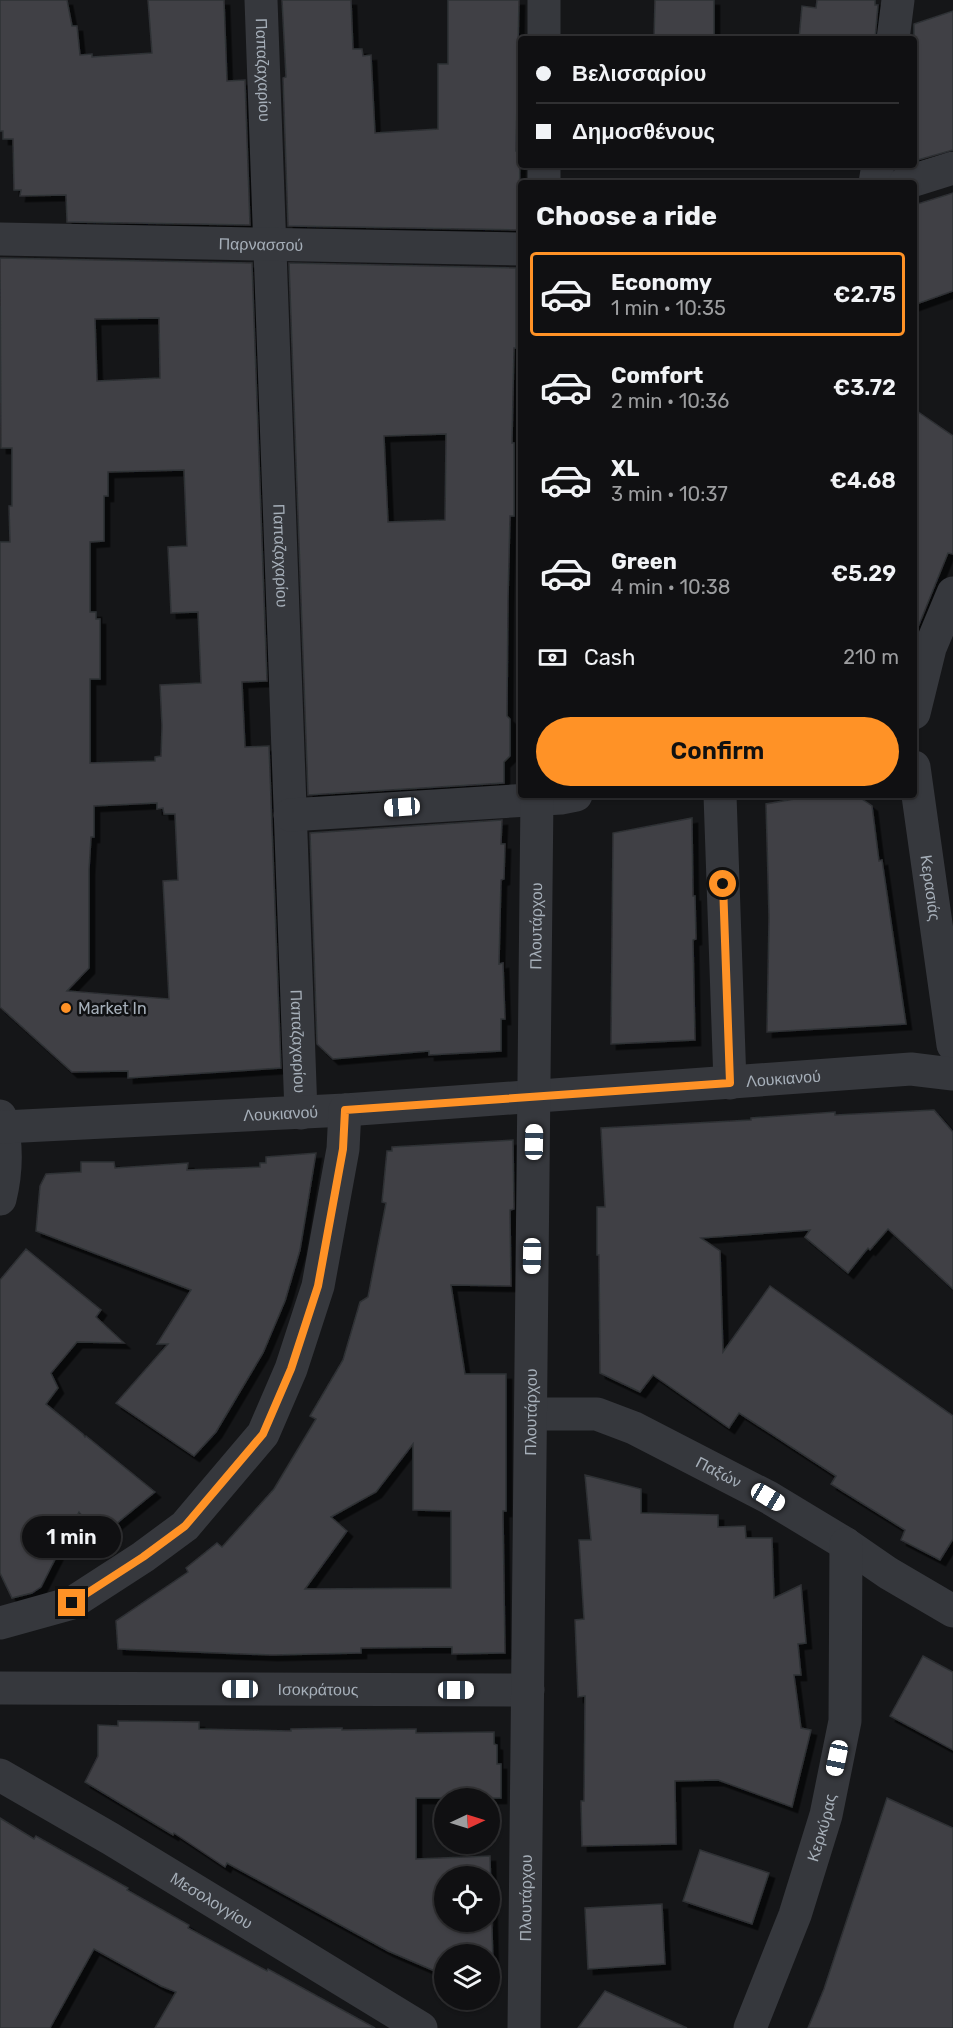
<!DOCTYPE html>
<html lang="en">
<head>
<meta charset="utf-8">
<style>
	:root { --surface:#101012; --page:#19191b; --text:#f1f3f6; --muted:#9c9d9f; --line:#303032; --accent:#ff9226 }
	body { margin:0; font-family:Rubik,sans-serif; background:var(--page); color:var(--text); height:100vh; display:flex; flex-direction:column; font-size:22px; white-space:nowrap }
	* { box-sizing:border-box; margin:0 }
	p { font-size:20px; color:var(--muted) }
	.icon { flex:none; width:33px; height:33px; fill:none; stroke:currentColor; stroke-width:2; stroke-linecap:round; stroke-linejoin:round }
	.map { position:relative; flex:1; overflow:hidden }
	.side { position:absolute; left:518px; top:180px; width:399px; height:618px; display:flex; flex-direction:column; background:var(--surface); border-radius:6px; box-shadow:0 2px 4px #0004,0 0 0 2px var(--line) }
	.side>* { flex:none }
	.top-card { position:absolute; left:518px; top:36px; width:399px; height:132px; border-radius:6px; box-shadow:0 2px 4px #0004,0 0 0 2px var(--line); display:grid; align-content:center; height:132px; padding:0 18px; background:var(--surface) }
	.needle { width:39px; rotate:86deg }
	.controls { position:absolute; left:434px; top:1788px; display:grid; gap:12px }
	.controls a { display:grid; place-items:center; width:66px; height:66px; border-radius:50%; background:var(--surface); box-shadow:0 2px 4px #0004,0 0 0 2px var(--line); font-size:30px }
	.end { position:absolute; width:27px; height:27px; margin:-14px; border:8px solid #ff9226; background:#111; box-shadow:0 0 0 3px #111 }
	.from { border-radius:50% }
	.bubble { position:absolute; height:42px; border-radius:21px; background:var(--surface); box-shadow:0 2px 4px #0004,0 0 0 2px var(--line); font-size:20px; font-weight:600; line-height:42px; text-align:center }
	.car { position:absolute; width:18px; height:36px; margin:-18px -9px; border-radius:8px; box-shadow:0 0 4px 2px #0007; background:linear-gradient(#fff 24%,#345 0 40%,#fff 0 76%,#345 0 86%,#fff 0) }
	.top-card b { display:flex; align-items:center; gap:21px; height:57px; font-size:22px }
	.top-card b+b { border-top:2px solid var(--line) }
	.top-card i { width:15px; height:15px; background:var(--text) }
	ul { padding:0; list-style:none }
	li { display:flex; align-items:center; gap:18px; height:84px; margin:0 12px 9px; padding:0 6px; border:3px solid transparent; border-radius:6px }
	li div { flex:1 }
	li b { display:block; font-size:22px }
	li em { font-style:normal; font-weight:600 }
	li.on { border-color:var(--accent) }
	li>.icon { width:54px; height:54px; stroke-width:1.5 }
	h2 { padding:0 18px; font-size:27px; line-height:72px }
	.pay { display:flex; align-items:center; gap:15px; height:66px; padding:0 18px; font-size:22px }
	.pay p { margin-inline-start:auto }
	.button { display:flex; gap:12px; margin-top:auto; padding:12px 18px }
	.button a { flex:1; height:69px; border-radius:36px; background:var(--accent); color:#111; font-size:24px; font-weight:600; line-height:69px; text-align:center }
	.map>svg:first-child { display:block }
</style>
</head>
<body>
<div class="map">
<svg width="953" height="2028" viewBox="0 0 953 2028">
	<defs>
		<filter id="shadow"><feDropShadow dx="5.5" dy="5.5" stdDeviation="0" flood-color="#0009"/></filter>
	</defs>
	<rect width="100%" height="100%" fill="#151618"/>
	<g fill="#3f4145" stroke="#2f3034" stroke-width="1.5" fill-rule="evenodd" filter="url(#shadow)">
		<polygon points="0,0 67,0 72,26 77,26 80,55 92,54 92,57 152,53 148,0 224,0 227,81 245,80 250,225 67,222 66,195 20,196 21,190 14,190 13,139 3,139 3,131 0,131"/>
		<polygon points="282,0 351,0 353,49 362,49 363,56 371,55 375,133 438,129 438,64 448,64 448,0 519,0 516,151 520,151 519,230 288,226 283,78 286,77"/>
		<polygon points="655,0 714,0 714,39 654,39"/>
		<polygon points="817,0 875,0 875,5 878,5 875,39 842,35 841,39 799,39 802,6 816,8"/>
		<polygon points="953,11 953,150 914,161 914,24"/>
		<polygon points="953,193 953,291 914,305 914,205"/>
		<path d="M 0,258 L 252,263 L 267,681 L 242,682 L 245,747 L 269,746 L 281,1068 L 128,1078 L 128,1071 L 72,1072 L 0,1007 L 0,542 L 10,542 L 9,506 L 12,506 L 12,448 L 1,448 ZM 159,318 L 160,378 L 97,381 L 95,319 ZM 184,470 L 187,546 L 168,547 L 171,613 L 198,612 L 201,683 L 160,685 L 162,726 L 161,756 L 155,757 L 155,761 L 90,763 L 90,679 L 100,679 L 100,619 L 96,619 L 96,612 L 90,612 L 90,542 L 104,541 L 104,496 L 108,496 L 108,472 ZM 157,803 L 157,809 L 163,808 L 164,814 L 175,814 L 178,880 L 163,881 L 169,999 L 67,991 L 89,968 L 89,870 L 91,837 L 94,837 L 94,806 Z"/>
		<path d="M 289,263 L 516,268 L 516,348 L 514,348 L 512,443 L 514,443 L 514,516 L 510,516 L 508,600 L 507,716 L 510,719 L 510,756 L 504,762 L 504,783 L 308,795 ZM 446,434 L 445,520 L 388,522 L 384,436 Z"/>
		<polygon points="914,409 953,436 953,554 948,553 914,637"/>
		<polygon points="817,795 856,795 872,806 879,861 882,860 906,1024 767,1032 769,917 766,804"/>
		<polygon points="692,818 693,896 695,896 696,939 693,940 695,1040 611,1044 613,833"/>
		<polygon points="502,820 501,844 505,844 504,879 501,880 499,964 503,963 505,1019 501,1019 501,1051 429,1055 429,1051 333,1059 317,1044 310,833"/>
		<polygon points="934,1110 953,1132 953,1289 888,1229 870,1250 868,1248 848,1273 805,1237 810,1230 701,1238 720,1251 723,1352 770,1286 953,1416 953,1539 940,1560 901,1540 905,1530 831,1484 836,1476 739,1413 729,1428 653,1375 640,1392 600,1373 599,1255 597,1255 597,1207 605,1207 601,1128 751,1120 751,1118 835,1112 835,1115"/>
		<path d="M 513,1140 L 514,1209 L 510,1210 L 511,1286 L 451,1285 L 465,1374 L 506,1374 L 506,1511 L 503,1511 L 505,1653 L 452,1654 L 452,1647 L 361,1648 L 361,1653 L 272,1655 L 118,1649 L 116,1621 L 188,1572 L 186,1568 L 217,1543 L 222,1547 L 274,1489 L 316,1419 L 310,1416 L 343,1360 L 360,1302 L 368,1297 L 386,1203 L 382,1202 L 387,1151 L 392,1151 L 392,1147 ZM 413,1444 L 413,1510 L 451,1511 L 451,1588 L 305,1589 L 347,1531 L 331,1517 L 376,1492 Z"/>
		<polygon points="316,1153 300,1250 285,1301 263,1353 216,1432 194,1456 116,1403 168,1344 157,1344 191,1290 36,1231 40,1186 46,1174 81,1172 81,1162 114,1162 115,1168 188,1163 187,1170 260,1167 260,1163 266,1163 266,1157"/>
		<polygon points="26,1249 101,1310 96,1317 124,1343 77,1342 51,1373 58,1388 46,1404 83,1434 85,1437 86,1436 155,1492 100,1537 79,1512 41,1587 32,1593 12,1598 0,1573 0,1280"/>
		<polygon points="585,1475 641,1489 641,1513 718,1515 718,1527 745,1526 746,1538 772,1538 774,1598 801,1585 806,1643 798,1644 801,1675 794,1675 801,1728 811,1730 792,1807 718,1780 675,1781 676,1844 582,1846 581,1801 584,1801 585,1696 578,1697 575,1620 584,1619 579,1540 591,1540"/>
		<polygon points="923,1656 953,1672 953,1750 890,1716"/>
		<path d="M 118,1721 L 199,1722 L 199,1729 L 291,1731 L 291,1729 L 342,1728 L 342,1730 L 416,1729 L 416,1733 L 494,1732 L 494,1744 L 497,1745 L 497,1764 L 501,1764 L 501,1798 L 416,1798 L 416,1859 L 490,1856 L 493,1964 L 489,1968 L 489,1954 L 444,1954 L 444,1975 L 388,1951 L 227,1863 L 225,1867 L 174,1833 L 173,1835 L 85,1782 L 98,1756 L 98,1725 L 118,1726 ZM 444,1876 L 489,1876 L 489,1922 L 444,1922 Z"/>
		<polygon points="887,1798 953,1828 953,2028 808,2028 824,1989"/>
		<polygon points="0,1818 34,1839 36,1836 128,1888 127,1890 189,1925 188,1928 267,1971 268,1969 375,2028 155,2028 176,1992 161,1986 94,1949 50,2028 0,2028"/>
		<polygon points="700,1850 769,1873 752,1924 683,1901"/>
		<polygon points="662,1904 665,1964 588,1969 585,1908"/>
		<polygon points="605,1991 687,2028 578,2028"/>
	</g>
	<g fill="none" stroke-linecap="round" stroke-linejoin="round">
		<g stroke="#36383d" stroke-width="33">
			<path id="s1" d="M 261,0 L 301,1113"/>
			<polyline points="893,39 898,0"/>
			<polyline points="875,183 878,165"/>
			<polyline points="905,183 953,168"/>
			<path id="s2" d="M 0,239 L 520,249"/>
			<polyline points="914,713 930,648 953,593"/>
			<path id="s3" d="M 914,767 L 953,1045"/>
			<polyline points="720,795 730,1083"/>
			<polyline points="290,815 561,798 576,795"/>
			<path d="M 0,1116 C 7,1143 7,1171 0,1199"/>
			<path id="s4" d="M 3,1127 L 345,1110 L 911,1069 L 953,1074"/>
			<path id="s5" d="M 531,1414 L 597,1414 L 634,1428 L 768,1497 L 846,1544 L 888,1573 L 953,1611"/>
			<polyline points="0,1623 72,1603 143,1557 185,1526 263,1434 291,1369 318,1286 343,1149 345,1110"/>
			<path id="s6" d="M 0,1688 L 528,1690"/>
			<path id="s7" d="M 0,1775 L 111,1839 L 421,2028"/>
			<path id="s8" d="M 750,2028 L 795,1915 L 826,1815 L 845,1721 L 846,1544"/>
		</g>
		<g stroke="#36383d" stroke-width="33">
			<polyline points="544,39 544,0"/>
			<polyline points="544,183 544,165"/>
			<path id="s9" d="M 524,2028 L 537,795"/>
		</g>
	</g>
	<g fill="none" stroke-linecap="round" stroke-linejoin="round">
		<polyline stroke="#ff9226" stroke-width="8" points="72,1603 143,1557 185,1526 263,1434 291,1369 318,1286 343,1149 345,1110 730,1083 723,884"/>
	</g>
	<circle fill="#ff9226" stroke="#101113" stroke-width="2" cx="66" cy="1008" r="6"/>
	<g text-anchor="middle" stroke-width="5" stroke-linejoin="round" paint-order="stroke">
		<g font-size="16" fill="#a6afb9" stroke="#101113">
			<text dy="6" stroke="none"><textPath href="#s1" startOffset="70">Παπαζαχαρίου</textPath></text>
			<text dy="6" stroke="none"><textPath href="#s2" startOffset="261">Παρνασσού</textPath></text>
			<text dy="6" stroke="none"><textPath href="#s1" startOffset="556">Παπαζαχαρίου</textPath></text>
			<text dy="6" stroke="none"><textPath href="#s3" startOffset="122">Κερασιάς</textPath></text>
			<text dy="6" stroke="none"><textPath href="#s9" startOffset="1102">Πλουτάρχου</textPath></text>
			<text dy="6" stroke="none"><textPath href="#s1" startOffset="1042">Παπαζαχαρίου</textPath></text>
			<text dy="6" stroke="none"><textPath href="#s4" startOffset="782">Λουκιανού</textPath></text>
			<text dy="6" stroke="none"><textPath href="#s4" startOffset="278">Λουκιανού</textPath></text>
			<text dy="6" stroke="none"><textPath href="#s9" startOffset="616">Πλουτάρχου</textPath></text>
			<text dy="6" stroke="none"><textPath href="#s5" startOffset="201">Παξών</textPath></text>
			<text dy="6" stroke="none"><textPath href="#s6" startOffset="318">Ισοκράτους</textPath></text>
			<text dy="6" stroke="none"><textPath href="#s8" startOffset="213">Κερκύρας</textPath></text>
			<text dy="6" stroke="none"><textPath href="#s9" startOffset="130">Πλουτάρχου</textPath></text>
			<text dy="6" stroke="none"><textPath href="#s7" startOffset="246">Μεσολογγίου</textPath></text>
		</g>
		<g font-size="16" fill="#a6afb9" stroke="#101113" text-anchor="start">
			<text x="78" y="1014">Market In</text>
		</g>
	</g>
</svg>
<div class="controls">
<a><svg class="needle" viewBox="-14 -14 28 28"><path d="M0-13l5 13h-10z" fill="#e53935"/><path d="M0 13l5-13h-10z" fill="#9c9d9f"/></svg></a>
<a><svg class="icon" aria-label="locate" viewBox="0 0 24 24"><circle cx="12" cy="12" r="6"/><path d="M12 2v4M12 18v4M2 12h4M18 12h4"/></svg></a>
<a><svg class="icon" aria-label="layers" viewBox="0 0 24 24"><path d="M12 4l9 5-9 5-9-5zM3 14l9 5 9-5"/></svg></a>
</div>
<i class="end from" style="left:723px;top:884px"></i>
<i class="end" style="left:72px;top:1603px"></i>
<div class="bubble" style="left:22px;top:1516px;width:99px">1 min</div>
<i class="car" style="left:402px;top:807px;rotate:266deg"></i>
<i class="car" style="left:534px;top:1142px;rotate:1deg"></i>
<i class="car" style="left:532px;top:1256px;rotate:181deg"></i>
<i class="car" style="left:768px;top:1497px;rotate:121deg"></i>
<i class="car" style="left:240px;top:1689px;rotate:270deg"></i>
<i class="car" style="left:456px;top:1690px;rotate:90deg"></i>
<i class="car" style="left:837px;top:1758px;rotate:192deg"></i>
<div class="top-card">
<b><i class="from"></i>Βελισσαρίου</b>
<b><i></i>Δημοσθένους</b>
</div>
<section class="side">
<h2>Choose a ride</h2>
<ul>
<li class="on"><svg class="icon" aria-label="car" viewBox="0 0 24 24"><path d="M5 17H2v-5l4-1 3-4h7l3 4 3 1v5h-3M9 17h6M6 11h13"/><circle cx="7" cy="17" r="2"/><circle cx="17" cy="17" r="2"/></svg><div><b>Economy</b><p>1 min · 10:35</p></div><em>€2.75</em></li>
<li><svg class="icon" aria-label="car" viewBox="0 0 24 24"><path d="M5 17H2v-5l4-1 3-4h7l3 4 3 1v5h-3M9 17h6M6 11h13"/><circle cx="7" cy="17" r="2"/><circle cx="17" cy="17" r="2"/></svg><div><b>Comfort</b><p>2 min · 10:36</p></div><em>€3.72</em></li>
<li><svg class="icon" aria-label="car" viewBox="0 0 24 24"><path d="M5 17H2v-5l4-1 3-4h7l3 4 3 1v5h-3M9 17h6M6 11h13"/><circle cx="7" cy="17" r="2"/><circle cx="17" cy="17" r="2"/></svg><div><b>XL</b><p>3 min · 10:37</p></div><em>€4.68</em></li>
<li><svg class="icon" aria-label="car" viewBox="0 0 24 24"><path d="M5 17H2v-5l4-1 3-4h7l3 4 3 1v5h-3M9 17h6M6 11h13"/><circle cx="7" cy="17" r="2"/><circle cx="17" cy="17" r="2"/></svg><div><b>Green</b><p>4 min · 10:38</p></div><em>€5.29</em></li>
</ul>
<div class="pay"><svg class="icon" aria-label="cash" viewBox="0 0 24 24"><path d="M3 7h18v10H3z"/><circle cx="12" cy="12" r="2"/></svg>Cash<p>210 m</p></div>
<div class="button"><a>Confirm</a></div>
</section>
</div>
</body>
</html>
